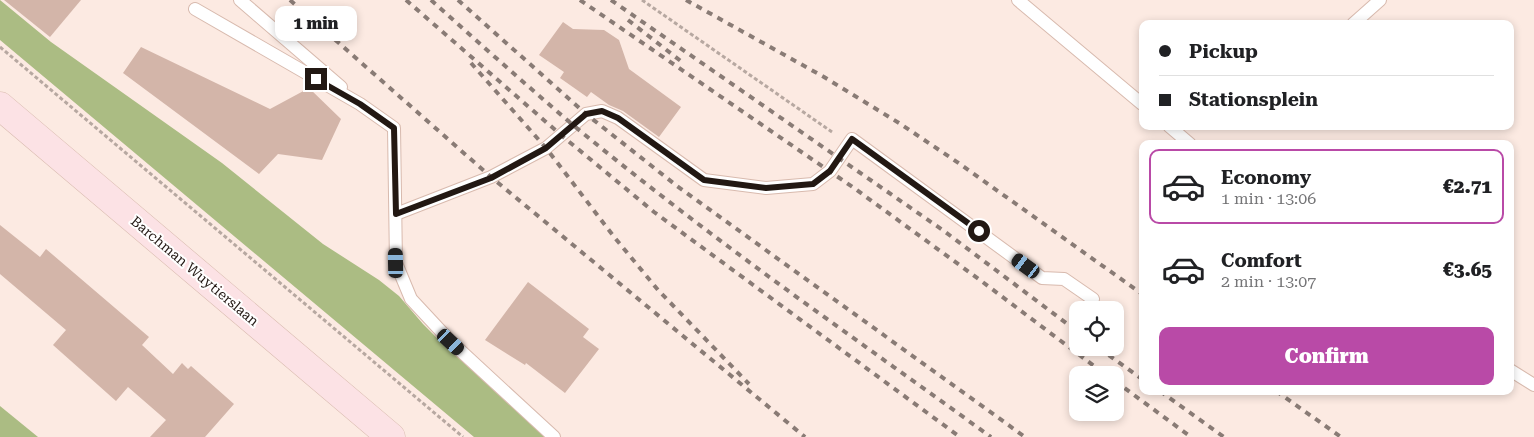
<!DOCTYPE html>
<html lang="en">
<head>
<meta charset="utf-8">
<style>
	:root { --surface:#fff; --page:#f2f2f2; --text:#202124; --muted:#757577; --line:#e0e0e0; --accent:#b94aa7 }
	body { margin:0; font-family:"Roboto Serif",serif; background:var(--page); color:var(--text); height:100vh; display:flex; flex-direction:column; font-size:19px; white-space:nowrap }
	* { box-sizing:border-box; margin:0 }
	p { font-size:16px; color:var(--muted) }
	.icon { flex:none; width:28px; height:28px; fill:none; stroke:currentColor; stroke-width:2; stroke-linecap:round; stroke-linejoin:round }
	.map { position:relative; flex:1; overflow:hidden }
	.sheet { position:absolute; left:1139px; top:140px; width:375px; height:255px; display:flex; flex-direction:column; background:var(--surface); border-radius:10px; box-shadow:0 2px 8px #0003 }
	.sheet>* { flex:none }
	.hud { position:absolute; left:1139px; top:20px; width:375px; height:110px; border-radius:10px; box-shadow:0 2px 8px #0003; display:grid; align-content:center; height:110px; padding:0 20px; background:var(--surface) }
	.buttons { position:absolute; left:1069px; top:301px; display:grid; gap:10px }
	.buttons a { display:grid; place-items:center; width:55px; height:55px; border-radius:10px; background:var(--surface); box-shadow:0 2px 8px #0003; font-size:25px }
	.end { position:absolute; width:22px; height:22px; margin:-11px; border:6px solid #221813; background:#fff; box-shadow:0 0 0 2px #fff }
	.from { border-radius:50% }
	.bubble { position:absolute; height:35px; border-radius:10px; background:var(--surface); box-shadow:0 2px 8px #0003; font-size:16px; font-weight:800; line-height:35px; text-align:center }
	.car { position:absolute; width:15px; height:30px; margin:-15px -8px; border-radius:6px; box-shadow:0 0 4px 1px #0007; background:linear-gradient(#222 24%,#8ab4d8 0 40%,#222 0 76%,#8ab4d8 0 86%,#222 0) }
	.hud b { display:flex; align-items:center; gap:18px; height:48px; font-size:19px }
	.hud b+b { border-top:1px solid var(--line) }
	.hud i { width:12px; height:12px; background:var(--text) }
	ul { padding:9px 0 0; list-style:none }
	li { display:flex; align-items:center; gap:15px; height:75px; margin:0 10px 8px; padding:0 10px; border:2px solid transparent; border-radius:10px }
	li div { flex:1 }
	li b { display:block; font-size:19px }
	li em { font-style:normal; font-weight:800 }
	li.current { border-color:var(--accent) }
	li>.icon { width:45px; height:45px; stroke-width:1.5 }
	.button { display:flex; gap:10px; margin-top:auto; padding:10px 20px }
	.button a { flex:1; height:58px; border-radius:10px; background:var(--accent); color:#fff; font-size:20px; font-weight:800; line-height:58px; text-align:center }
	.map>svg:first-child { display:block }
</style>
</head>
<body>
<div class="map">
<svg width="1534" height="437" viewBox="0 0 1534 437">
	<rect width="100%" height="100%" fill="#fceae2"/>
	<g fill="#abbc83">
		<polygon points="0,0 51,42 222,163 323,244 379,280 399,296 423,324 445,346 548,437 474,437 0,40"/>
		<polygon points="0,406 38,437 0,437"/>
	</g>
	<g fill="#d3b5a9">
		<polygon points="4,0 81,0 50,37"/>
		<polygon points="563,22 573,29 604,30 619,40 629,69 681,107 659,137 623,111 609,105 591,92 587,97 560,78 564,72 539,55"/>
		<polygon points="141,47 270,109 309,88 341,119 322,160 278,154 259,174 123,73"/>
		<polygon points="0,225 40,257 46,249 149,337 142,345 173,374 182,363 188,369 191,366 234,404 205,437 150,437 166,420 128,387 116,401 53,345 66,330 0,274"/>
		<polygon points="528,282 589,329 583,337 599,349 565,393 526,363 525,365 485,340"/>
	</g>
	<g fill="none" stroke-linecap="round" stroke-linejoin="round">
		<defs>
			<g id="service">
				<polyline points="240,0 341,87"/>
				<polyline points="1018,0 1142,104"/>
				<polyline points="195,9 360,104 394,128 396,263 411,299 451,342 554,437"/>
				<polyline points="1353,24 1380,0"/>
				<polyline points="1169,126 1190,144"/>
				<polyline points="396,214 491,177 546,148 586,114 602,111 618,118 704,180 766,188 813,184 830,171 852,139 1042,278 1064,279 1093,299"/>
				<polyline points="1510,370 1534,385"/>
			</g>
			<polyline id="secondary" points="0,106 391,437"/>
		</defs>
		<use href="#service" stroke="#d8baae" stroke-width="14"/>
		<use href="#secondary" stroke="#d8baae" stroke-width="29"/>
		<g stroke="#b7a8a1" stroke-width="3" stroke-dasharray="4 2.5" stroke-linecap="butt">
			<polyline points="642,0 832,132"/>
			<polyline points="0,47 463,437"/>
		</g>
		<use href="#service" stroke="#fff" stroke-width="12"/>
		<use href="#secondary" stroke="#fce2e5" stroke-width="28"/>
		<g stroke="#897b75" stroke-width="4" stroke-dasharray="6 6" stroke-linecap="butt">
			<polyline points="290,0 491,177 805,437"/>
			<polyline points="406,0 561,135 654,212 960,437"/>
			<path d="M 431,0 C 478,42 525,84 573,125 C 707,236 850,335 991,437"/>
			<polyline points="458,0 586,114 677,186 1025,437"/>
			<polyline points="580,0 854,188 980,280 1106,375"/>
			<polyline points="611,0 944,231 1078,332"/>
			<polyline points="686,0 824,77 899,123 960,164 1142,294"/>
			<polyline points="628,20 682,62"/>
			<polyline points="471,63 546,148 615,238 658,290 749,384"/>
			<polyline points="1099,348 1142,379"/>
			<polyline points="1115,381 1191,437"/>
			<polyline points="1160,391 1224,437"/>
			<polyline points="1276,391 1341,437"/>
		</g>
	</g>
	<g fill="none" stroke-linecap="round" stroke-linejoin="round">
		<polyline stroke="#221813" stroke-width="6" points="316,79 360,104 394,128 396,214 491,178 546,148 586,114 602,111 618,118 704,180 766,188 813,184 830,171 852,139 979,231"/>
	</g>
	<g text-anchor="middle" stroke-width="4" stroke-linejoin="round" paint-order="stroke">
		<g font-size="14" fill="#221813" stroke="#fff">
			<text transform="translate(195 271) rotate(40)" y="5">Barchman Wuytierslaan</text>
		</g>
	</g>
</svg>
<div class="buttons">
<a><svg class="icon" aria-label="locate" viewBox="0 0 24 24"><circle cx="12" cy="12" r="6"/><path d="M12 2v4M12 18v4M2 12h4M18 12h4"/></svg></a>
<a><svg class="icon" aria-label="layers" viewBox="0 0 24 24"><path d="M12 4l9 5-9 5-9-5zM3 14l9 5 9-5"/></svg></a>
</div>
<i class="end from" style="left:979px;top:231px"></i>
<i class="end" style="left:316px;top:79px"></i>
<div class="bubble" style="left:275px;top:6px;width:82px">1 min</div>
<i class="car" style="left:396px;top:263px;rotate:359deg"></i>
<i class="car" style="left:1026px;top:266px;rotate:306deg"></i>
<i class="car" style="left:451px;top:342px;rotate:133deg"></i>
<div class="hud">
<b><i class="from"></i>Pickup</b>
<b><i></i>Stationsplein</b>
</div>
<section class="sheet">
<ul>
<li class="current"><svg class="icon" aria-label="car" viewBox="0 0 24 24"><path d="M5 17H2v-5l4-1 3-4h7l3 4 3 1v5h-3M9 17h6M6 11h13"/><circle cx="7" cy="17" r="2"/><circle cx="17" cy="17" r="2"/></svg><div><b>Economy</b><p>1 min · 13:06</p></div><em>€2.71</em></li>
<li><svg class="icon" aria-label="car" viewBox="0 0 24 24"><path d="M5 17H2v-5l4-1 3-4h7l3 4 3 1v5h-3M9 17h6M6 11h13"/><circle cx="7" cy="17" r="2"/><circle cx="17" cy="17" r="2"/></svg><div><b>Comfort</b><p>2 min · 13:07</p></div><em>€3.65</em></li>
</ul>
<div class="button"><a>Confirm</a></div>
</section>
</div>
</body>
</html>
